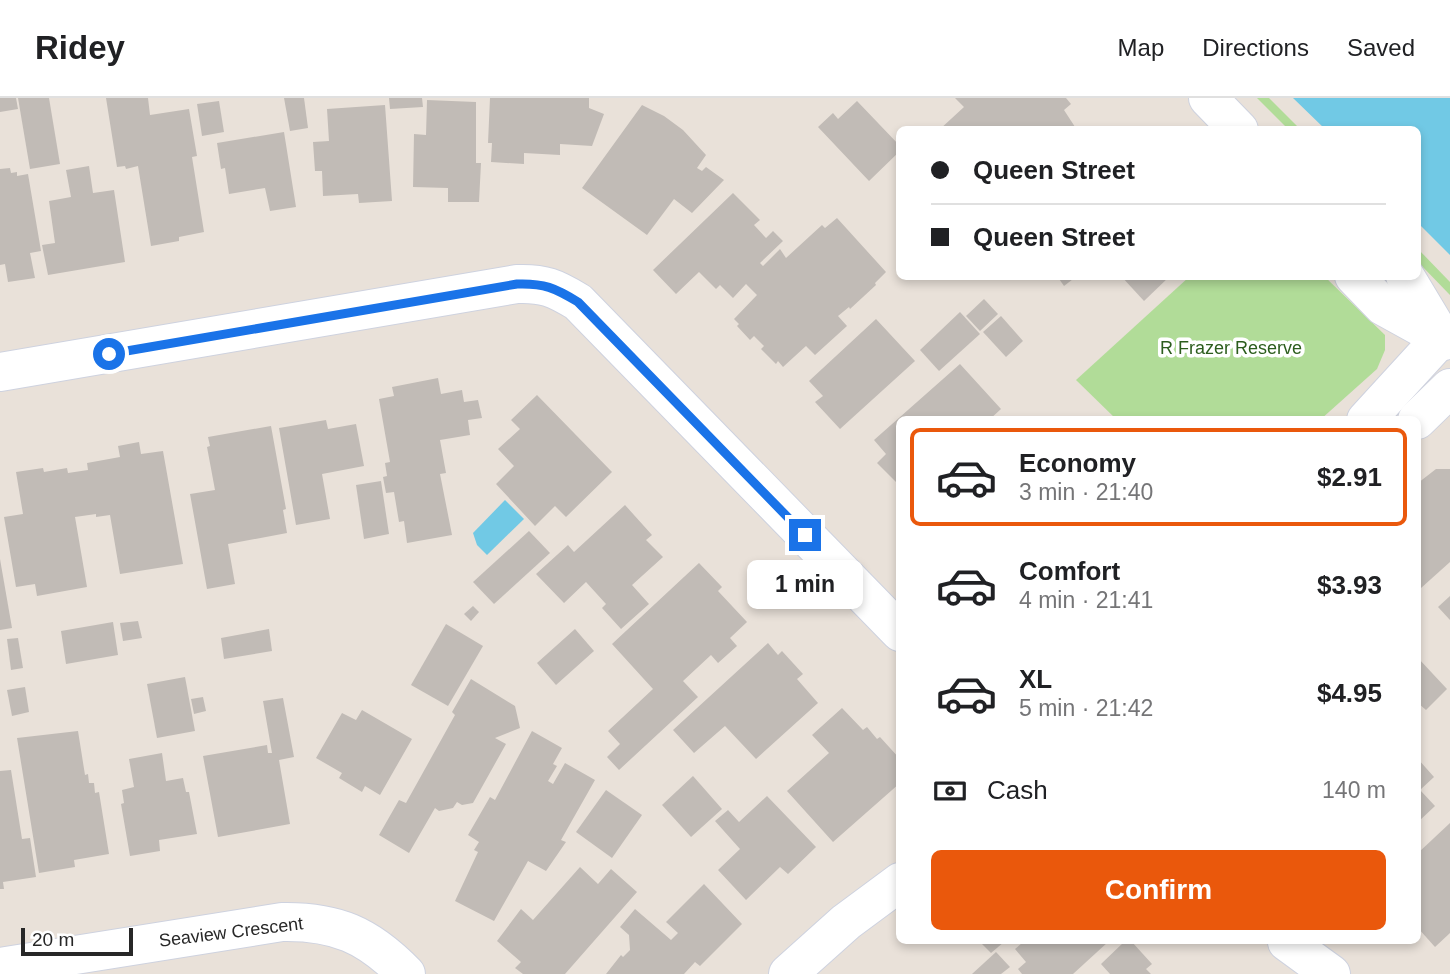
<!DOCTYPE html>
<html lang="en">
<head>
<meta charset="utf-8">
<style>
	:root { --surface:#fff; --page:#f2f2f2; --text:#202124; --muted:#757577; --line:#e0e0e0; --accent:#ea580c }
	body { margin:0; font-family:Arial,sans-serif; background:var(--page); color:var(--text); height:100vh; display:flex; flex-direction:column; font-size:26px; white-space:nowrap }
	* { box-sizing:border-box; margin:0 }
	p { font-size:23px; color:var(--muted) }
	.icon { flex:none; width:38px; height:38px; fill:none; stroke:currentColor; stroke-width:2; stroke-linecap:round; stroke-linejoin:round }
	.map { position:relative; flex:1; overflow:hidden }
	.sheet { position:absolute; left:896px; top:318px; width:525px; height:528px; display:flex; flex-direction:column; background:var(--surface); border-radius:10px; box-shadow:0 4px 10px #0003 }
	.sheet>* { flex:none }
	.guide { position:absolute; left:896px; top:28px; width:525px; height:154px; border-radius:10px; box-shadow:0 4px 10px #0003; display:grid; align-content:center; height:154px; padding:0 35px; background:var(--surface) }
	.scale { position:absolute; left:21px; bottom:18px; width:112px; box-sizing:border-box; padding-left:7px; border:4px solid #272727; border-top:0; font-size:19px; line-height:24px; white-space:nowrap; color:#272727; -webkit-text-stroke:5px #fff; paint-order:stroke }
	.end { position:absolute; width:32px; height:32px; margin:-16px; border:9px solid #1a73e8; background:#fff; box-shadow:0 0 0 4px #fff }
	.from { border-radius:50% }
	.bubble { position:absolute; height:49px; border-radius:10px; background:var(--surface); box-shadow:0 4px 10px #0003; font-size:23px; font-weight:600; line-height:49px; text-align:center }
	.guide b { display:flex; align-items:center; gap:24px; height:66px; font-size:26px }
	.guide b+b { border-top:2px solid var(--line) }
	.guide i { width:18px; height:18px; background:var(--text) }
	ul { padding:12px 0 0; list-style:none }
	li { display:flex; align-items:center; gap:21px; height:98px; margin:0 14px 10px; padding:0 21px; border:4px solid transparent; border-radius:10px }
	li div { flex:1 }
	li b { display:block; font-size:26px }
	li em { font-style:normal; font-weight:600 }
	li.current { border-color:var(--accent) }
	li>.icon { width:63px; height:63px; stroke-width:1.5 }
	.pay { display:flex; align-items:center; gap:18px; height:77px; padding:0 35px; font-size:26px }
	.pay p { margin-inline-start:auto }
	.cta { display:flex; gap:14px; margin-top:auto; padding:14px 35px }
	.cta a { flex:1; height:80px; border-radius:10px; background:var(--accent); color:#fff; font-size:28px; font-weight:600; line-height:80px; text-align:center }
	header { display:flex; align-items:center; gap:42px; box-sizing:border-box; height:98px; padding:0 35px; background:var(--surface); border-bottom:2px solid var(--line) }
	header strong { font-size:33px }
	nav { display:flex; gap:38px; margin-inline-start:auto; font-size:24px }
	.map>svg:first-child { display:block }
</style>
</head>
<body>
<header>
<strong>Ridey</strong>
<nav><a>Map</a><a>Directions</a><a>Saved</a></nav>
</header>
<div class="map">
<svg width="1450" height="876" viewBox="0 0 1450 876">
	<rect width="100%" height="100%" fill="#e9e1d9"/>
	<g fill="#b1dc98">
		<polygon points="1257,0 1269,0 1300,31 1288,31"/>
		<polygon points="1418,151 1450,184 1450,197 1418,164"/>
		<polygon points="1189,179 1325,179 1385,237 1385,252 1377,271 1320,322 1117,322 1076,282"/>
	</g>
	<g fill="#71c9e5">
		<polygon points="1293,0 1450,0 1450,157 1418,125 1418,32 1325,31"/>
		<polygon points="505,402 524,421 487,457 477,447 473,435"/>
	</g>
	<g fill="#c1bbb6">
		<polygon points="0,0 16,0 18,11 0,14"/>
		<polygon points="18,0 49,0 60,66 30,71"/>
		<polygon points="106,0 148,0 150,17 189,11 197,58 192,59 204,134 179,139 179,143 151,148 138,68 126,71 125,68 117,69"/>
		<polygon points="284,0 304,0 308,30 290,33"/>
		<polygon points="389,0 422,0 423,9 390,11"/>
		<polygon points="490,0 589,0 589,10 604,16 592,48 560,46 560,57 524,55 524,66 491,64 492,45 488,45"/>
		<polygon points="955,0 1066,0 1071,6 1064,12 1077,32 939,32 964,9"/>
		<polygon points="427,2 476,4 476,65 481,65 479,104 448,104 448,90 413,89 414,36 426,37"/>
		<polygon points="219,3 224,34 202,38 197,6"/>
		<polygon points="857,3 900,48 900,53 869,83 818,29 833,15 838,21"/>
		<polygon points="385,7 392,103 359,105 358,96 323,98 322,73 315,73 313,44 329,43 327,11"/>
		<polygon points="642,7 664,18 683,32 706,57 697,70 702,73 706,69 724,82 692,115 674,101 647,137 582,90"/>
		<polygon points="284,34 296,109 270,113 265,90 229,96 225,70 221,71 217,45"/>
		<polygon points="89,68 93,95 114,92 125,164 48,177 42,147 55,145 49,103 71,99 66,72"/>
		<polygon points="10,70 11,75 17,74 17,78 28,76 41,153 30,155 35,180 8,184 5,166 0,167 0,71"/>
		<polygon points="733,95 760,122 754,127 766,140 773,133 783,143 760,165 763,168 780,151 786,160 822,127 825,130 837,120 886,174 875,185 876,187 850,211 849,209 838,218 847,228 815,257 806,248 783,269 778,263 776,266 761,251 764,248 754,238 750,242 737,228 739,226 734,221 757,197 746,186 733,200 720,187 716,191 699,174 676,196 653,172"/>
		<polygon points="1057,178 1077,178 1064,188"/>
		<polygon points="1121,178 1170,178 1144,203"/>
		<polygon points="984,201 998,216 980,233 966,218"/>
		<polygon points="960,214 980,236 939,273 920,252"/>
		<polygon points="1001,218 1023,243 1006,259 983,234"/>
		<polygon points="876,221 915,263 840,331 815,304 823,298 809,283"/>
		<polygon points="960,266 1001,311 989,322 900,322 900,381 896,384 877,365 886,356 874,342"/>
		<polygon points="438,280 441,296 462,292 464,304 478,302 482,320 468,322 470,337 440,342 446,375 440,376 452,437 407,445 404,423 399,424 394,394 386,395 383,379 387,378 385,365 390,364 379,301 394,298 392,289"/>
		<polygon points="537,297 612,374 566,419 555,408 535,428 496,386 514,368 498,351 520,331 511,322"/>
		<polygon points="326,322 328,331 356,326 364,368 322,376 330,421 296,427 279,330"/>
		<polygon points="271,328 286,411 283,412 287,435 228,446 235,486 207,491 190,396 215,392 207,349 210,348 208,339"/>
		<polygon points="139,344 141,356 163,353 183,466 120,476 110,417 96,419 96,416 75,419 87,489 37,498 35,486 16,489 4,419 23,416 16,374 43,370 44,374 67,370 68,375 88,372 87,365 120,359 118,348"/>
		<polygon points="1436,371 1450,371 1450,464 1421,490 1418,488 1418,385"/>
		<polygon points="381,383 389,436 364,441 356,387"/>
		<polygon points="625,407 652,437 646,442 663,459 632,487 649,506 621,531 602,510 606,506 586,484 564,505 536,476 568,447 574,454"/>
		<polygon points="529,433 550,455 494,506 473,484"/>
		<polygon points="0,461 12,530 0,532"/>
		<polygon points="699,465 722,489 718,493 747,524 730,540 737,548 718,565 711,557 683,583 698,599 619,672 607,659 620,646 608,633 653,591 612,546"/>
		<polygon points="1450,498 1450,522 1438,509"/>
		<polygon points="473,508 479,514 471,523 464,516"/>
		<polygon points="138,523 142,540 123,543 120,525"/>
		<polygon points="113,524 118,557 66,566 61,533"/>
		<polygon points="446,526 483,548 448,608 411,587"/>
		<polygon points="269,531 272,553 224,561 221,540"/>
		<polygon points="575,531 594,553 556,587 537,565"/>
		<polygon points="18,540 23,570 11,572 7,541"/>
		<polygon points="768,545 778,557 782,553 803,576 797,581 818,605 756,661 725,628 694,655 673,632"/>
		<polygon points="1418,560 1447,591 1426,612 1418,605"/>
		<polygon points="185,579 195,633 157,640 147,586"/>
		<polygon points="471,581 515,608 520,630 495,640 506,646 473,705 462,707 457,704 453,710 439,713 435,710 409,755 379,737 399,702 406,705 455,617 452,614"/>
		<polygon points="25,589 29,614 12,618 7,592"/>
		<polygon points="203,599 206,613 194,616 191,601"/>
		<polygon points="283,600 294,659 279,662 290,726 218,739 203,658 267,647 268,655 272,655 263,603"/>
		<polygon points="842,610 863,632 867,629 877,641 880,639 900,661 900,685 833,744 787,693 829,655 812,637"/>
		<polygon points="362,612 412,641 380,697 365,688 362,694 339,680 342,675 316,660 342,615 356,622"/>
		<polygon points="78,633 85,677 88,676 89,685 94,685 95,695 99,694 109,756 74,762 75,769 39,775 17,640"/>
		<polygon points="532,633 562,650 553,666 557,668 548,683 553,686 565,665 595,682 561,742 566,744 546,773 528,763 494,823 455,803 478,754 474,752 479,744 468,737 490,699 495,702"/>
		<polygon points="162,655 166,683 183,680 186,694 189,694 197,736 159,742 160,753 130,758 121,706 124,705 122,692 134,689 129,661"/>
		<polygon points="1418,661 1434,679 1420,692 1435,708 1418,724"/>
		<polygon points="11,672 22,741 30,740 36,779 3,784 4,791 0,791 0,673"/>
		<polygon points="693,678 722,711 691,739 662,707"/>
		<polygon points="606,692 642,717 612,760 576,734"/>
		<polygon points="767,698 816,749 788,776 780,769 746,802 718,772 740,751 715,723 728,712 739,724"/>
		<polygon points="1450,725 1450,835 1435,849 1418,830 1418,755"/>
		<polygon points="580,769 598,786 611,771 637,794 565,876 523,876 515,870 521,864 497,843 521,811 533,822"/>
		<polygon points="704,786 742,826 700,868 695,864 684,876 606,876 621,857 623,859 630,852 629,837 620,829 635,811 671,842 678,835 666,824"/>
		<polygon points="980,844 1004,844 991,855"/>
		<polygon points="1023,844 1108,844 1073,876 1022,876 1018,871 1026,864 1015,851"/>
		<polygon points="1124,844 1132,844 1152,866 1146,871 1151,876 1110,876 1101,866"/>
		<polygon points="996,854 1010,869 1001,876 972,876"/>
	</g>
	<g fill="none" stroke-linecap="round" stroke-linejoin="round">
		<defs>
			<g id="minor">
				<path d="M 0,274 L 517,186 C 544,185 555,190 578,204 L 900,534"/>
				<path d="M 0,869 L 282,824 C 336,823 368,837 406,876"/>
			</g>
			<g id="tertiary">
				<polyline points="1208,0 1239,32"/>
				<polyline points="1354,178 1383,208 1441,240"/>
				<polyline points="1405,178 1444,243"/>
				<polyline points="1366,322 1441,240"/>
				<polyline points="1417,322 1450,290"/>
			</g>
			<g id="secondary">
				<polyline points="1287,844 1331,876"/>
				<polyline points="788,876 846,824 900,784"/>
			</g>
		</defs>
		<use href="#minor" stroke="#ced2df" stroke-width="40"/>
		<use href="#tertiary" stroke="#ced2df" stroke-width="40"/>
		<use href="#secondary" stroke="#ced2df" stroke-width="40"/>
		<use href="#minor" stroke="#fff" stroke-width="38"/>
		<use href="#tertiary" stroke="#fff" stroke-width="38"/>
		<use href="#secondary" stroke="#fff" stroke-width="38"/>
	</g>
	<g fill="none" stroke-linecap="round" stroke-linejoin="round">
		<path stroke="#1a73e8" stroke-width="9" d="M 109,256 L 517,186 C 544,185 555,190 578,204 L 805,437"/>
	</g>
	<g text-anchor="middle" stroke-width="7" stroke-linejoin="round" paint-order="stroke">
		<g font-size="18" fill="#2c5d1d" stroke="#fff">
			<text x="1231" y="256">R Frazer Reserve</text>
		</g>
		<g font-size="18" fill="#272727" stroke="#fff">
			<text transform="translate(231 834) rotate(-7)" y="6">Seaview Crescent</text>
		</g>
	</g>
</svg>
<div class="scale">20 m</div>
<i class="end from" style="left:109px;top:256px"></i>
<i class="end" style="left:805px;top:437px"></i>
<div class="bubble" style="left:747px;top:462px;width:116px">1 min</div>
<div class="guide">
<b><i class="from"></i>Queen Street</b>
<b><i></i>Queen Street</b>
</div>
<section class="sheet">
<ul>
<li class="current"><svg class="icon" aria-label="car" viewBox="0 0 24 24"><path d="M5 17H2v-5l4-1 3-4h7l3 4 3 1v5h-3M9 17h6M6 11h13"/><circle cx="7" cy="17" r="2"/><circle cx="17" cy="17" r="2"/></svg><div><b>Economy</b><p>3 min · 21:40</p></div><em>$2.91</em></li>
<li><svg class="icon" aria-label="car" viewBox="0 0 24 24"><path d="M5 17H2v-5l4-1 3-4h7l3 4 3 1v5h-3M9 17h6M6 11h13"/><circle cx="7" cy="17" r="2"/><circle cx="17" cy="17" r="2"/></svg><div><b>Comfort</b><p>4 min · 21:41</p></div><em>$3.93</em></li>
<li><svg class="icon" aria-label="car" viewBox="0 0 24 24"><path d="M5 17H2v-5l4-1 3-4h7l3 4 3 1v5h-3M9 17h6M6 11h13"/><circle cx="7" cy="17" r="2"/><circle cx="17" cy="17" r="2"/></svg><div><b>XL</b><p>5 min · 21:42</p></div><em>$4.95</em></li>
</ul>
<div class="pay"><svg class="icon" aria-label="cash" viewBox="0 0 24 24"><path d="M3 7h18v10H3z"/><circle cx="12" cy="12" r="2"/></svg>Cash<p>140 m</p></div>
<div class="cta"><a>Confirm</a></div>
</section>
</div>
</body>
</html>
